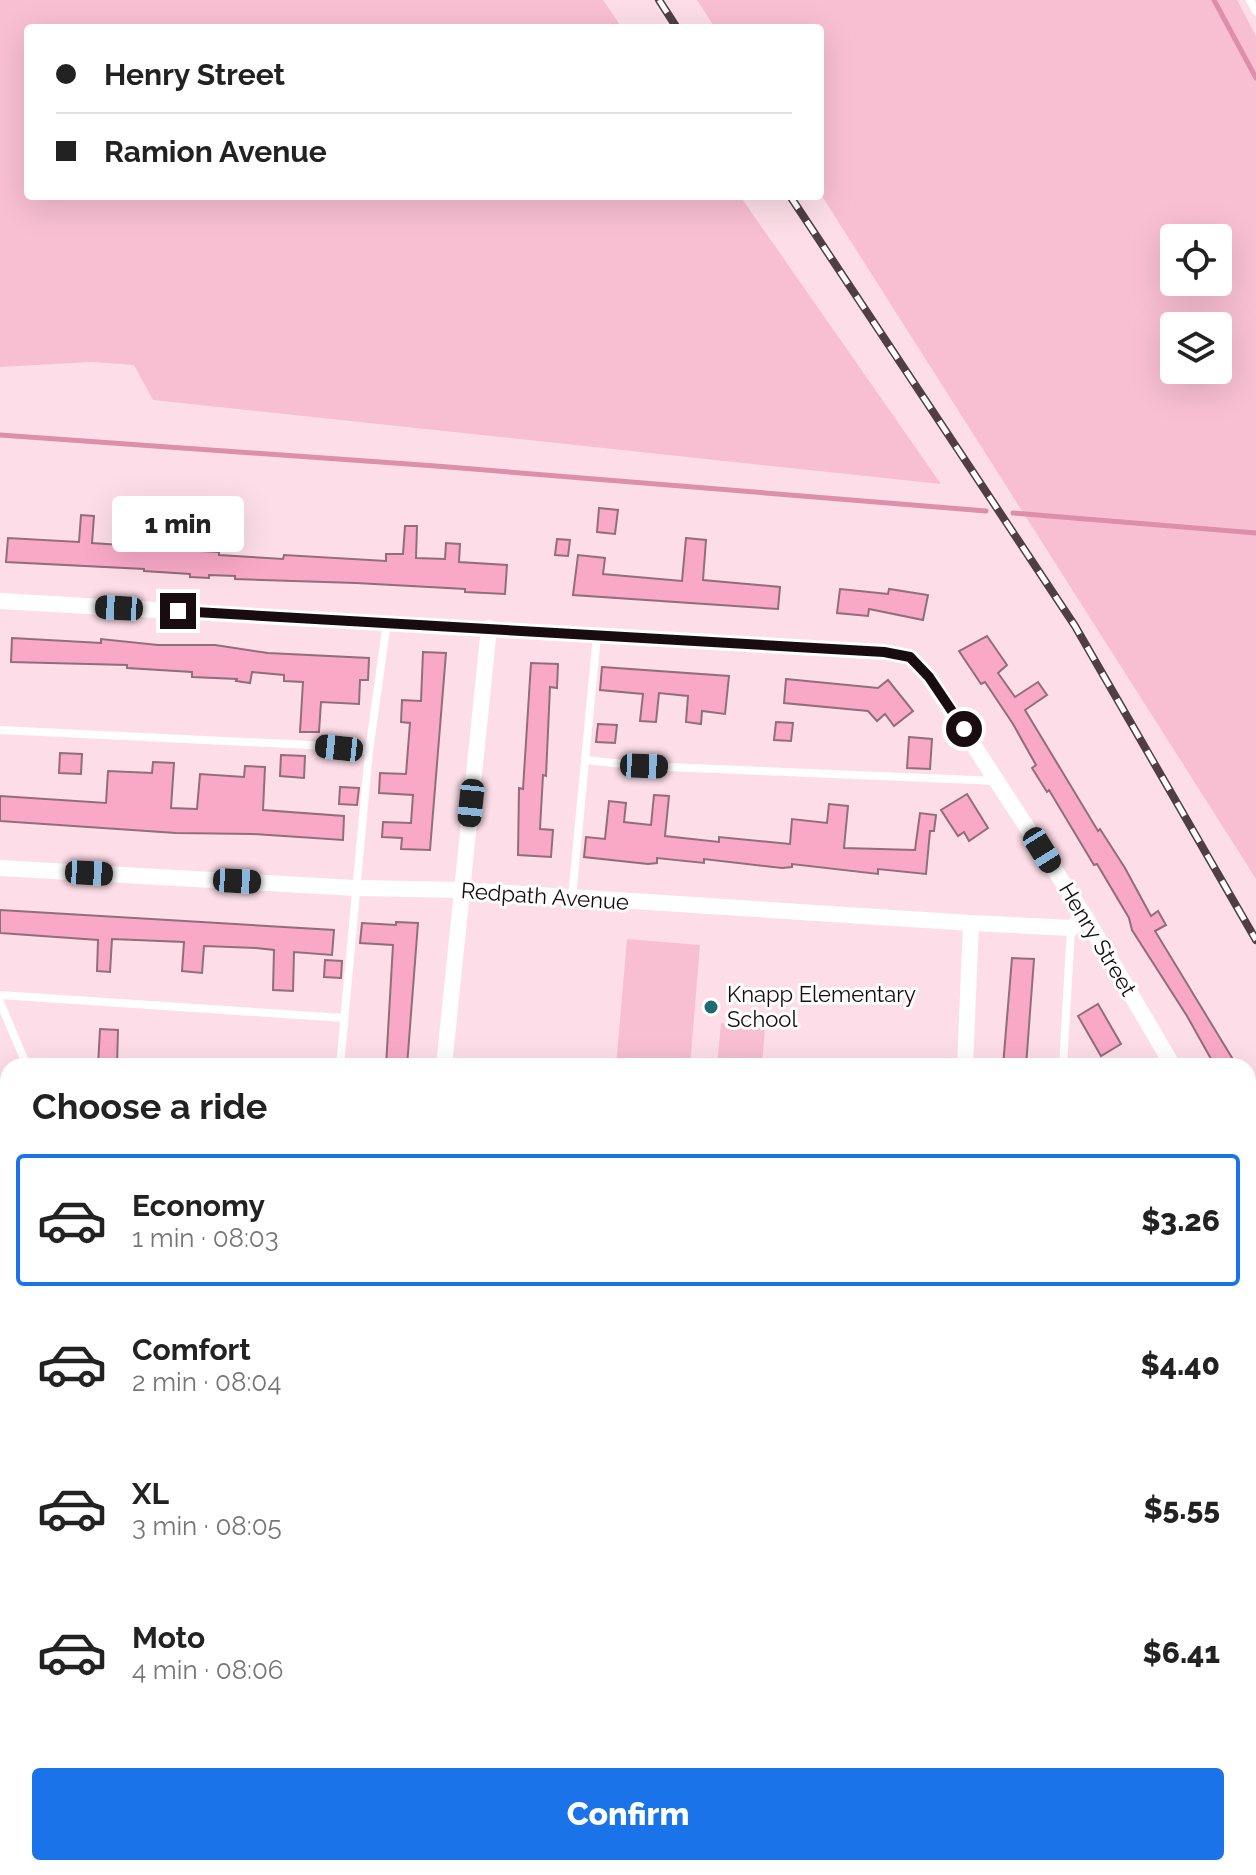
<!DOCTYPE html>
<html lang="en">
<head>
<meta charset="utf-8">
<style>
	:root { --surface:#fff; --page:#f6f6f6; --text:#222; --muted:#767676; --line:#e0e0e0; --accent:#1a73e8 }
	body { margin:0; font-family:Raleway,sans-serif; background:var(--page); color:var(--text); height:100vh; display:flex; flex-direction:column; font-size:30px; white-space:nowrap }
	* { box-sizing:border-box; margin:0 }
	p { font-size:26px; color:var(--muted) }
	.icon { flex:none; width:44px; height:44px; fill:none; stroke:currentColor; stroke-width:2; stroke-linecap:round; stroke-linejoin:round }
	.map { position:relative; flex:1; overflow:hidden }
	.details { position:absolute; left:0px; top:1058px; width:1256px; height:818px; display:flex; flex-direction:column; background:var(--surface); border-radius:24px 24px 0 0; box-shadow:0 8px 32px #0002 }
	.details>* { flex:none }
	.banner { position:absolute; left:24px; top:24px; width:800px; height:176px; border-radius:8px; box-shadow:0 8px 32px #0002; display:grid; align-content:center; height:176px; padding:0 32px; background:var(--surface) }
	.controls { position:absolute; left:1160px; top:224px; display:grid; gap:16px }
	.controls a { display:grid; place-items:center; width:72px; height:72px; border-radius:8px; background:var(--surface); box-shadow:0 8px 32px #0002; font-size:40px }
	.end { position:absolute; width:36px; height:36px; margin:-18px; border:10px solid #180c10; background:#fff; box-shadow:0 0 0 4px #fff }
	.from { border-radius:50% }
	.bubble { position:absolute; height:56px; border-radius:8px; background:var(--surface); box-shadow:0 8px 32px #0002; font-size:26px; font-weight:800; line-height:56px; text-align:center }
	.car { position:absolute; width:24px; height:48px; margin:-24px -12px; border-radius:10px; box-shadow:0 0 6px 2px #0007; background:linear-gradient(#222 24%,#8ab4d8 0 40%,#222 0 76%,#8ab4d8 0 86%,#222 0) }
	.banner b { display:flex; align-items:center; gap:28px; height:76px; font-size:30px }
	.banner b+b { border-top:2px solid var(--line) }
	.banner i { width:20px; height:20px; background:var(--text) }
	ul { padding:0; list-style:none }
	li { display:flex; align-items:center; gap:24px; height:132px; margin:0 16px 12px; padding:0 16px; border:4px solid transparent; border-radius:8px }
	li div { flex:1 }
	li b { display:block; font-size:30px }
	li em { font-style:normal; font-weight:800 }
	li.on { border-color:var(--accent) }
	li>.icon { width:72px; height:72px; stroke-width:1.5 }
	h2 { padding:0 32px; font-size:36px; line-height:96px }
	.primary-button { display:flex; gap:16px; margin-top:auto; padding:16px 32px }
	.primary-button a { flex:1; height:92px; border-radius:8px; background:var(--accent); color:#fff; font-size:32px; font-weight:800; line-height:92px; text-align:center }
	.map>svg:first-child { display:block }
</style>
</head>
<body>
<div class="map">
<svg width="1256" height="1875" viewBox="0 0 1256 1875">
	<rect width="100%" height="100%" fill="#fddee8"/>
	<g fill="#f8bfd2" fill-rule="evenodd">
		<polygon points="0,0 603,0 622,28 28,28 28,196 740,196 941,484 153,400 134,365 91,362 0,367"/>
		<path d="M 697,0 L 1237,0 L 1256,36 L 1256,879 L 820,193 L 820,28 L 715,28 ZM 1174,238 L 1218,238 L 1218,282 L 1174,282 ZM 1218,326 L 1218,370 L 1174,370 L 1174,326 Z"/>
		<polygon points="627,939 700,945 690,1066 616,1066"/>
		<polygon points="721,1023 765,1027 762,1066 717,1066"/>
		<polygon points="286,1868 493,1868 492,1875 289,1875"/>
	</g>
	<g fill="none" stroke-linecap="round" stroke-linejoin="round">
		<g stroke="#dc8eaa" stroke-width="5">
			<polyline points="1214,0 1256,78"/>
			<polyline points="0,435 436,466 986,511"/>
			<polyline points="1013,513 1256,533"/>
		</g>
	</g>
	<g fill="#f9a9c6" stroke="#906e7a" stroke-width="2">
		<polygon points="599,508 618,510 615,534 597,532"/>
		<polygon points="123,510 142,512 139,547 167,548 169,514 186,515 184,550 219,552 219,555 283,559 284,555 386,561 386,554 403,554 405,526 417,526 416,558 445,559 446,543 460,544 459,562 507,565 505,594 465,592 465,589 356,583 235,579 235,576 209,575 209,578 190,577 190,574 144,571 144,569 6,562 8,538 79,542 81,515 94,516 92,543 121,545"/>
		<polygon points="686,538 706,540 703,580 780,587 778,609 573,595 578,555 605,558 603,574 682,581"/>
		<polygon points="557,539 570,540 568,556 555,555"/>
		<polygon points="840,589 888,594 889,589 928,595 923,620 869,609 868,616 837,613"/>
		<polygon points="987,636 1007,665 998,673 1015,697 1038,682 1047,695 1025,710 1098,831 1100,829 1125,868 1151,916 1158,911 1166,925 1155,931 1237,1066 1215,1066 1187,1016 1132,930 1129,918 1097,864 1094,865 1049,790 1047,792 1032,768 1036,765 1013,724 985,682 981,684 959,651"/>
		<polygon points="12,638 101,643 101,639 158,645 215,645 268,653 369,658 368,680 360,680 359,704 321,702 319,732 300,732 303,682 284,681 284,675 252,672 250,683 236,681 237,679 192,677 192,672 127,668 127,665 11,662"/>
		<polygon points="423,652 446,653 430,850 401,849 402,838 382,837 383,822 411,823 413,795 379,793 380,773 406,774 410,723 401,722 402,700 421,701"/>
		<polygon points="531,663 558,664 557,688 550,687 546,776 543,775 540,829 553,830 551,857 518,855 519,788 523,789"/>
		<polygon points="602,667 729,676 725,714 702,711 701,724 686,722 688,696 659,693 656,722 640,721 643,694 600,690"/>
		<polygon points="786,679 878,688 888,680 913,711 894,726 885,714 877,721 868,711 784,703"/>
		<polygon points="776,722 793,723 791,741 774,740"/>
		<polygon points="598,724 617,725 615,743 596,742"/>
		<polygon points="909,737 932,739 930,769 907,768"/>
		<polygon points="60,753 82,754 81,774 59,773"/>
		<polygon points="281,755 305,756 304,778 280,776"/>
		<polygon points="153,762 174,763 171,808 197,809 200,774 244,777 245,766 265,767 263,810 344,816 343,840 253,834 176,833 0,821 0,796 106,803 108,771 152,773"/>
		<polygon points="340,787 359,788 357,805 339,804"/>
		<polygon points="967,794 988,828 969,841 964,832 958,836 941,810"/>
		<polygon points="654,795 669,796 665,836 719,842 719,837 790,844 792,819 827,823 829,804 848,806 844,848 915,850 920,813 936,815 934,831 930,831 926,874 878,869 878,874 792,864 792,867 782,868 704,859 704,863 657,858 657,863 648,864 584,857 586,837 605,839 609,801 626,803 624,822 651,825"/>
		<polygon points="0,910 334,930 332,955 294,952 293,991 273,990 274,950 256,948 204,946 202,973 182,971 184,942 112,939 110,972 97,971 98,940 0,933"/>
		<polygon points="396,922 418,923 407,1066 386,1066 393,945 360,943 362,923 396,925"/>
		<polygon points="1012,958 1034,959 1026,1066 1003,1066"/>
		<polygon points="325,960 342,961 341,978 324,977"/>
		<polygon points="1098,1004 1121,1044 1101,1056 1078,1016"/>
		<polygon points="100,1029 118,1030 117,1066 98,1066"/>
	</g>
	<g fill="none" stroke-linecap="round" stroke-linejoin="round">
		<g stroke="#fff" stroke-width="8">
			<polyline points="1250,0 1256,11"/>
			<polyline points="0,730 310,745 369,751 340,1066"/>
			<polyline points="369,751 387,622"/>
			<polyline points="585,760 644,766 997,781"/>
			<polyline points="572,897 597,635"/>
			<polyline points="0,995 344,1018"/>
			<polyline points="0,1002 27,1066"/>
			<polyline points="1063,1066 1071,928"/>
			<polyline points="0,1392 8,1393"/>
			<polyline points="1248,1464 1256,1517"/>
			<polyline points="0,1682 8,1683"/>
			<polyline points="1159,1868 1160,1875"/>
			<polyline points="47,1875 48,1868"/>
			<polyline points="257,1875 262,1868"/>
		</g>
		<g stroke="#fff" stroke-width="16">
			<polyline points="0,601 884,652 910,657 929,677 1086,918 1173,1066"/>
			<polyline points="0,868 355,888 462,890 971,923 1071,928 1086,918"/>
			<polyline points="444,1066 489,628"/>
			<polyline points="965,1066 971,923"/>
			<polyline points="0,1125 8,1126"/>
			<polyline points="1248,1207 1256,1224"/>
			<polyline points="1248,1455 1256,1456"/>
			<polyline points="0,1554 8,1555"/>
			<polyline points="1248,1817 1253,1875"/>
			<polyline points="562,1875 562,1868"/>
			<polyline points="1048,1875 1048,1868"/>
		</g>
		<g stroke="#fff" stroke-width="18">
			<polyline points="0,1348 8,1366"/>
			<polyline points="240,1868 243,1875"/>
		</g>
		<defs>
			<g id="rail">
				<polyline points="659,0 677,28"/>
				<polyline points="790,196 1075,626 1256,940"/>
			</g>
		</defs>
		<use href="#rail" stroke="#4f3e44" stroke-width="8"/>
		<use href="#rail" stroke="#fff" stroke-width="5" stroke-dasharray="15" stroke-linecap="butt"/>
	</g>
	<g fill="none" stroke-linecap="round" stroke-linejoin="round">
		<polyline stroke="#180c10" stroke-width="10" points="178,611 884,652 910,657 929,677 964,729"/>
	</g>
	<circle fill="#1f6a72" stroke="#fff" stroke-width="3" cx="711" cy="1007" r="8"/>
	<g text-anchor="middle" stroke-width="6" stroke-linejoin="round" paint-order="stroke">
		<g font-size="22" fill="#180c10" stroke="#fff">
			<text transform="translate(545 896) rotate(4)" y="8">Redpath Avenue</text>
			<text transform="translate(1098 939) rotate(59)" y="8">Henry Street</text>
		</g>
		<g font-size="22" fill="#180c10" stroke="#fff" text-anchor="start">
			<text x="727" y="1002">Knapp Elementary<tspan x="727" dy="25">School</tspan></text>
		</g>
	</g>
</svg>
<div class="controls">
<a><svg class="icon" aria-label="locate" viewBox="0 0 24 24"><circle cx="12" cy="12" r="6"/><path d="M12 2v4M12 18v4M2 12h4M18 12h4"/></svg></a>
<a><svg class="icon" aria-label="layers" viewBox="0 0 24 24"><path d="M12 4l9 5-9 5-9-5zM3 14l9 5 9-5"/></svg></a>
</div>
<i class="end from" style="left:964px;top:729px"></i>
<i class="end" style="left:178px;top:611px"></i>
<div class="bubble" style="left:112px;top:496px;width:132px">1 min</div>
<i class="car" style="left:119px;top:608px;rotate:273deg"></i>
<i class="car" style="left:339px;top:748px;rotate:276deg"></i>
<i class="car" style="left:644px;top:766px;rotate:92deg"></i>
<i class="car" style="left:471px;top:803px;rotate:186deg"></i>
<i class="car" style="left:1042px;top:850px;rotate:148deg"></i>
<i class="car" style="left:89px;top:873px;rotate:93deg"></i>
<i class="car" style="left:237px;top:881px;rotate:93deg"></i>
<div class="banner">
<b><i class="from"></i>Henry Street</b>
<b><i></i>Ramion Avenue</b>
</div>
<section class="details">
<h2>Choose a ride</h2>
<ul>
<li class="on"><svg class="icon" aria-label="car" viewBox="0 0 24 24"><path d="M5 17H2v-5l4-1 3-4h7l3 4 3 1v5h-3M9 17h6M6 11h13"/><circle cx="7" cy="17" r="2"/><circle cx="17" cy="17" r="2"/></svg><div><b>Economy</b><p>1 min · 08:03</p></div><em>$3.26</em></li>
<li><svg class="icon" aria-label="car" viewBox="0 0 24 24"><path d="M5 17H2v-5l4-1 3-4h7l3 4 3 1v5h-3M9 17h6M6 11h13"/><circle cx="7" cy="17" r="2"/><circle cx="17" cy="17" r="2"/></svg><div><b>Comfort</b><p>2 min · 08:04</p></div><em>$4.40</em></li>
<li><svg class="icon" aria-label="car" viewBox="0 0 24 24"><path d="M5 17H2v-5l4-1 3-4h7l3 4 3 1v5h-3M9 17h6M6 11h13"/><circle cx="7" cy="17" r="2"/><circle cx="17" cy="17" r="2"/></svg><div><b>XL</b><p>3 min · 08:05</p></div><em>$5.55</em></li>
<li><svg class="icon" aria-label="car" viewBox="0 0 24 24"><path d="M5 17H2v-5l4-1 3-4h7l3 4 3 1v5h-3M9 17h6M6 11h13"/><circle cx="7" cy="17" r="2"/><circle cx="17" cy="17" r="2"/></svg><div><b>Moto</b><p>4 min · 08:06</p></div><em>$6.41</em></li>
</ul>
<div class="primary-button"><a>Confirm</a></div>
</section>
</div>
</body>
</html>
